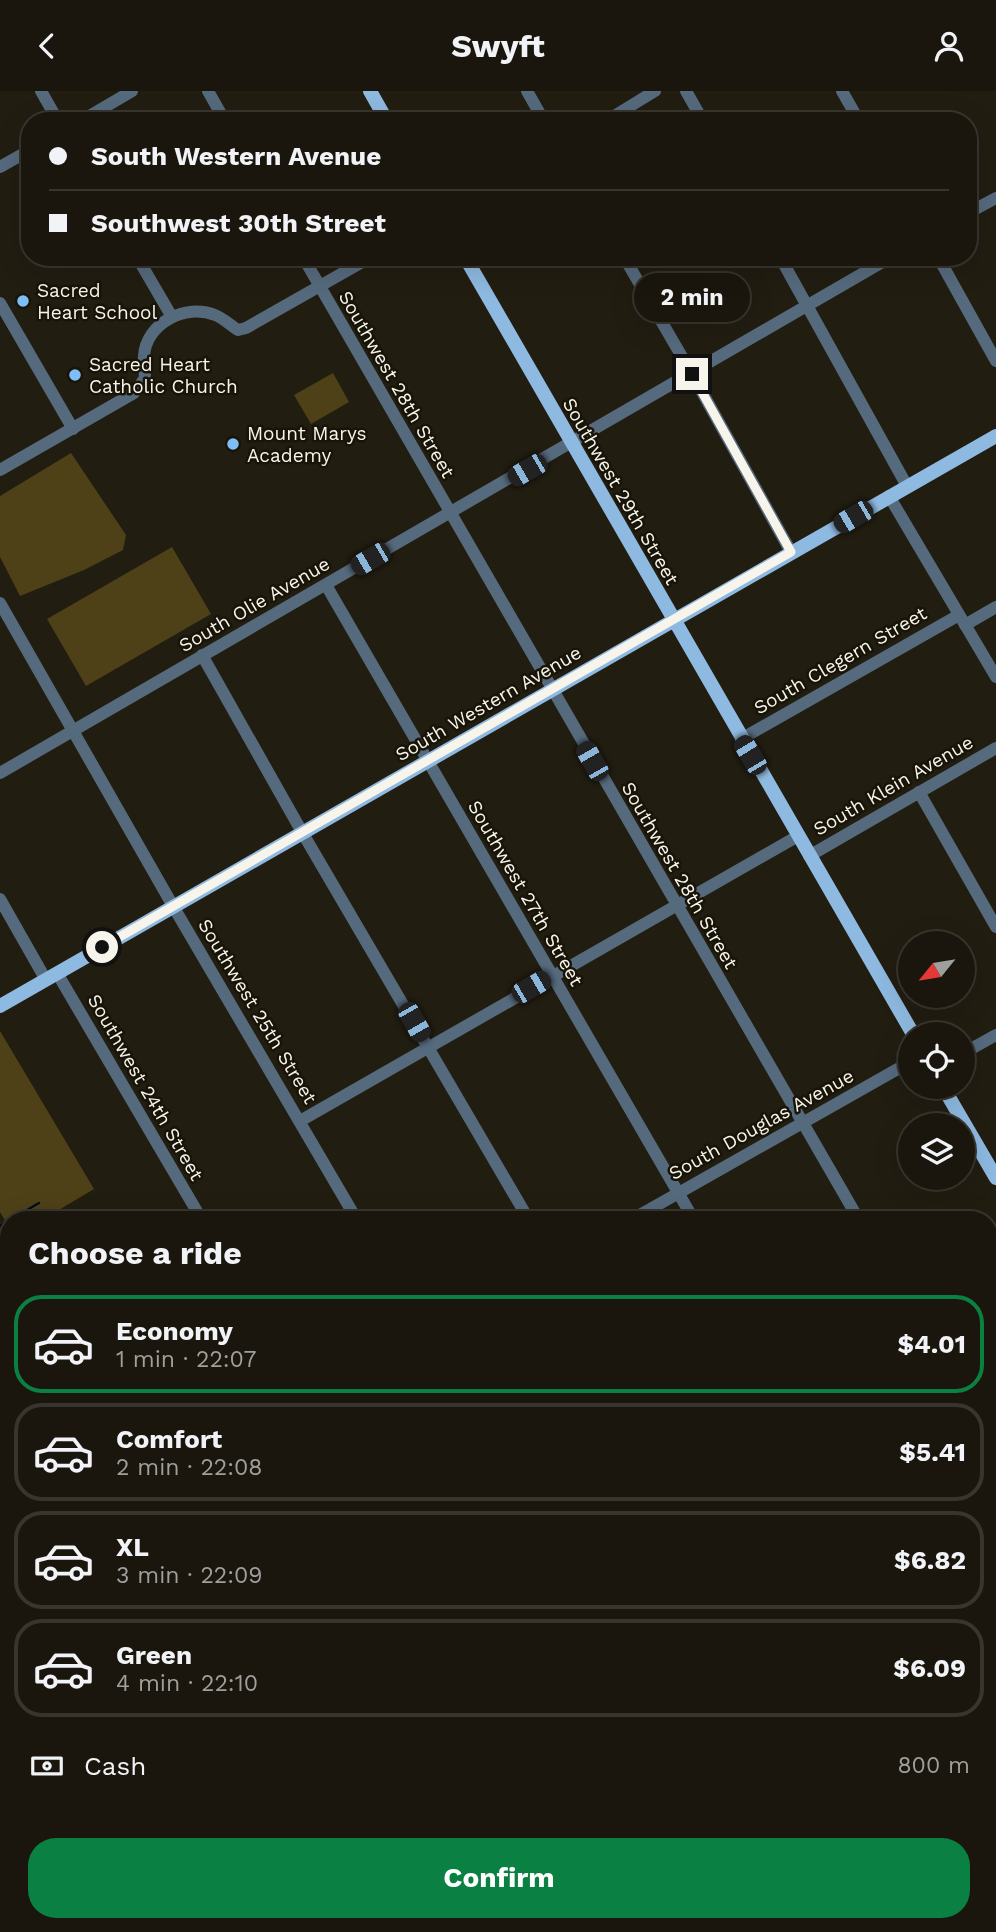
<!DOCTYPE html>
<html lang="en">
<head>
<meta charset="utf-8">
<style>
	:root { --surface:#1a160d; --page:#27231b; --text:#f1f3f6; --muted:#9f9f9d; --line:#38352e; --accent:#0b8043 }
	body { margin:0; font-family:"Work Sans",sans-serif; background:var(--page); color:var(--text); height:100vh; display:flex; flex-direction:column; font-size:26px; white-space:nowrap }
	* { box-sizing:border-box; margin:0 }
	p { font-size:23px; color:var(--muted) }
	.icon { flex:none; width:38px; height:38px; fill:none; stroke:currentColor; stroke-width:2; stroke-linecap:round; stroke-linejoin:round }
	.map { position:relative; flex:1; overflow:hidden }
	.side { position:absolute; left:0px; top:1120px; width:998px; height:721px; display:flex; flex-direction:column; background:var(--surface); border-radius:28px 28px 0 0; box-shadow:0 7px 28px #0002,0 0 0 2px var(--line) }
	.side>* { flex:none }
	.hud { position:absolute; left:21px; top:21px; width:956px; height:154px; border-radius:28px; box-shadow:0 7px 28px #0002,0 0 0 2px var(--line); display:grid; align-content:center; height:154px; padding:0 28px; background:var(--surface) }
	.needle { width:46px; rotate:240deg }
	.tools { position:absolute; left:898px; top:840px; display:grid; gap:14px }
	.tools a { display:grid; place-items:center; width:77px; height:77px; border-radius:50%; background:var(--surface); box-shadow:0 7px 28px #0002,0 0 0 2px var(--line); font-size:35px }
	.end { position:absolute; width:32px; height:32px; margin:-16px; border:9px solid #f7f4ec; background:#111; box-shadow:0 0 0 4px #111 }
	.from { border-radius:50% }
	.bubble { position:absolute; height:49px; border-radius:24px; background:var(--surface); box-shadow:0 7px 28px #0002,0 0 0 2px var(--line); font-size:23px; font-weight:700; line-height:49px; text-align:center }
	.car { position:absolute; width:21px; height:42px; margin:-21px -10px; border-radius:9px; box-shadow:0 0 5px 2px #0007; background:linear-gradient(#222 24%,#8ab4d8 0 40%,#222 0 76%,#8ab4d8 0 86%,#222 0) }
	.hud b { display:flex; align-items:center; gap:24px; height:66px; font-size:26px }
	.hud b+b { border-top:2px solid var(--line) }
	.hud i { width:18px; height:18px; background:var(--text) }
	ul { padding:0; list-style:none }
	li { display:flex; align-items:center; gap:21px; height:98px; margin:0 14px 10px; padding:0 14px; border:4px solid var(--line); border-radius:28px }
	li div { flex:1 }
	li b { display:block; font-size:26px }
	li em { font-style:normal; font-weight:700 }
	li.on { border-color:var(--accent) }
	li>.icon { width:63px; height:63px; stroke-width:1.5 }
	h2 { padding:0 28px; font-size:32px; line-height:84px }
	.pay { display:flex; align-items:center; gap:18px; height:77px; padding:0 28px; font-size:26px }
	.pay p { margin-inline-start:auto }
	.primary-button { display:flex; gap:14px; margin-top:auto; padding:14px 28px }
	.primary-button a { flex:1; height:80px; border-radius:28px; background:var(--accent); color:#fff; font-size:28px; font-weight:700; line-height:80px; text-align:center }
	header { display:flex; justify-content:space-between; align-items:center; height:91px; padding:0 28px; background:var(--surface); font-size:32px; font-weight:700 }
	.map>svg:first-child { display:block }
</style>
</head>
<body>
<header><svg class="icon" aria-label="back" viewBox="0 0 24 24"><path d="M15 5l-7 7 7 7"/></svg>Swyft<svg class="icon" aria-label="person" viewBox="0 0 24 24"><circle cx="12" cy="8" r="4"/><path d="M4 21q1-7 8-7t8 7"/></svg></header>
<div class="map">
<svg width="996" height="1841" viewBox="0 0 996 1841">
	<rect width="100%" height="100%" fill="#221d11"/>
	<g fill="#4e4017">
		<polygon points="333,282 349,311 311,333 294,304"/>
		<polygon points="71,362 126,444 123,459 84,479 20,505 0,466 0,405"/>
		<polygon points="172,456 211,523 86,595 47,528"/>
		<polygon points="0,940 94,1098 42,1129 13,1129 39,1111 6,1131 0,1121"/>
	</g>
	<polygon fill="#534312" points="9,1470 9,1514 0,1517 0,1475"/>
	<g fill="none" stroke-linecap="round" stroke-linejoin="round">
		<g stroke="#000d21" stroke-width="2.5">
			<polyline points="10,1129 39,1112"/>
			<polyline points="0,1135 9,1130"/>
		</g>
		<g stroke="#566a7d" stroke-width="12">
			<polyline points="41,0 58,30"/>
			<polyline points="208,0 225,30"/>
			<polyline points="527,0 544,30"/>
			<polyline points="686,0 703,30"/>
			<polyline points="842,0 859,30"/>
			<polyline points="81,30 132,0"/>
			<polyline points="606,30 655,0"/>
			<polyline points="0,76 30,59"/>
			<polyline points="968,122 996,107"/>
			<polyline points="137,166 172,226"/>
			<polyline points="303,166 859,1129"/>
			<polyline points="624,166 692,283 791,461"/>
			<polyline points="780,166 907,395"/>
			<polyline points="938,166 996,270"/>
			<polyline points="0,212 73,338"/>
			<path d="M 0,379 L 134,302 L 145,287 C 145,280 143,272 144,265 C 146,232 186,212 215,224 C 223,227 230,234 238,239 L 246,237 L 371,166"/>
			<polyline points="889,405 996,586"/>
			<polyline points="326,494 694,1129"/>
			<polyline points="0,512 173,815 357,1129"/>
			<polyline points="965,534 996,516"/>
			<polyline points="202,564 302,741 529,1129"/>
			<polyline points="741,648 959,524"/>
			<polyline points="0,682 891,166"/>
			<polyline points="919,701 996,836"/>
			<polyline points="809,765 996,657"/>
			<polyline points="0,808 46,889"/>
			<polyline points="57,882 202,1129"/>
			<polyline points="962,963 996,944"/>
			<polyline points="300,1030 798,745"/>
			<polyline points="631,1129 910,971"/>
			<polyline points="989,1213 996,1209"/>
			<polyline points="0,1344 9,1359"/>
			<polyline points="989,1352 996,1365"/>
			<polyline points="989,1504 996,1500"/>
			<polyline points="0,1601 9,1616"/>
			<polyline points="989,1637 996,1649"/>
			<polyline points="0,1780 9,1775"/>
			<polyline points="989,1789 996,1785"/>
			<polyline points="283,1832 288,1841"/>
			<polyline points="443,1832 448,1841"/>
			<polyline points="601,1832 606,1841"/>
			<polyline points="756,1832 761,1841"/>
			<polyline points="776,1832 781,1841"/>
			<polyline points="935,1832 940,1841"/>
			<polyline points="400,1841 416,1832"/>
			<polyline points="900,1841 915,1832"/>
		</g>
		<g stroke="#8eb9e0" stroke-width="14">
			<polyline points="370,0 387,30"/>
			<polyline points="465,166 913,943"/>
			<polyline points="0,915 996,345"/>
			<polyline points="943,996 996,1087"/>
		</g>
	</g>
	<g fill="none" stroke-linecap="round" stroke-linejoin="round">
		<polyline stroke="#f7f4ec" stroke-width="9" points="102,856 791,461 692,283"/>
	</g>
	<g fill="#7dbef9" stroke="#181408" stroke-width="2.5">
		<circle cx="23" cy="210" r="7"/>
		<circle cx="75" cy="284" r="7"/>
		<circle cx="233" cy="353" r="7"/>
	</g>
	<g text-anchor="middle" stroke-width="5" stroke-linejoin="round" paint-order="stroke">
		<g font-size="19" fill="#f7f4ec" stroke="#181408" text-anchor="start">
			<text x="37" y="206">Sacred<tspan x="37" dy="22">Heart School</tspan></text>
			<text x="89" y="280">Sacred Heart<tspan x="89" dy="22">Catholic Church</tspan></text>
			<text x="247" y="349">Mount Marys<tspan x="247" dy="22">Academy</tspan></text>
		</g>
		<g font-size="19" fill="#f7f4ec" stroke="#181408">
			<text transform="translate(397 293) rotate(60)" y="7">Southwest 28th Street</text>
			<text transform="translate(621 400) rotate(60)" y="7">Southwest 29th Street</text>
			<text transform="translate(254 513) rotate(-30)" y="7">South Olie Avenue</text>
			<text transform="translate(840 569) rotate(-30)" y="7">South Clegern Street</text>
			<text transform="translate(488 612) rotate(-30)" y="7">South Western Avenue</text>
			<text transform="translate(893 694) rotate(-30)" y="7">South Klein Avenue</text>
			<text transform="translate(680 784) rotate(60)" y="7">Southwest 28th Street</text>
			<text transform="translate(526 802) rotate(60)" y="7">Southwest 27th Street</text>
			<text transform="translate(258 920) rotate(59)" y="7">Southwest 25th Street</text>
			<text transform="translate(146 996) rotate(60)" y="7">Southwest 24th Street</text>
			<text transform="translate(761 1033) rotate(-29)" y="7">South Douglas Avenue</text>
		</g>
	</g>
</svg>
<div class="tools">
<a><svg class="needle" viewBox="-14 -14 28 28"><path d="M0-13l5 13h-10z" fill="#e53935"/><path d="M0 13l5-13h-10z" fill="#9f9f9d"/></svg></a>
<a><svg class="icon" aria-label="locate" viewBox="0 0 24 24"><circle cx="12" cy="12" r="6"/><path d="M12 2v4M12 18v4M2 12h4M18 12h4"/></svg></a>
<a><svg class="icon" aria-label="layers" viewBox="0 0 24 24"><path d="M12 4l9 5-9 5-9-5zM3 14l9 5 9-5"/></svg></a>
</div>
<i class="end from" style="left:102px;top:856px"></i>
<i class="end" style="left:692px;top:283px"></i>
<div class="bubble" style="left:634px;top:182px;width:116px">2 min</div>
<i class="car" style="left:527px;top:379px;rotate:240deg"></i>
<i class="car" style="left:853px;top:426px;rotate:240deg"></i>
<i class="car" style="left:370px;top:468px;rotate:240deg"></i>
<i class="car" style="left:750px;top:664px;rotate:329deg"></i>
<i class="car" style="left:592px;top:670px;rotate:330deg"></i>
<i class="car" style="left:531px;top:896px;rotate:60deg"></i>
<i class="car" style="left:414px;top:931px;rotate:150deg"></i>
<div class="hud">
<b><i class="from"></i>South Western Avenue</b>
<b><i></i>Southwest 30th Street</b>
</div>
<section class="side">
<h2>Choose a ride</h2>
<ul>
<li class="on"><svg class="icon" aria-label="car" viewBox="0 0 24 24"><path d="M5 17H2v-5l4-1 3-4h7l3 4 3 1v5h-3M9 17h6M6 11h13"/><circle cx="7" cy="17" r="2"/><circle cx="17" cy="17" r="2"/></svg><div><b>Economy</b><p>1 min · 22:07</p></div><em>$4.01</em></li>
<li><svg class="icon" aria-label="car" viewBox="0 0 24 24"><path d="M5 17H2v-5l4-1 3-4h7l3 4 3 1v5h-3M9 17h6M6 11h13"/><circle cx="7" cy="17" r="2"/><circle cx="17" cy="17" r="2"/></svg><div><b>Comfort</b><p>2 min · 22:08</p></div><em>$5.41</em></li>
<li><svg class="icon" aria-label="car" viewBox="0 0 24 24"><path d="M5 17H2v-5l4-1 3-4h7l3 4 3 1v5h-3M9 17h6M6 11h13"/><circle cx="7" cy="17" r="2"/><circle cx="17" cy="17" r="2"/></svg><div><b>XL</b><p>3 min · 22:09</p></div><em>$6.82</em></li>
<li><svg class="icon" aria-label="car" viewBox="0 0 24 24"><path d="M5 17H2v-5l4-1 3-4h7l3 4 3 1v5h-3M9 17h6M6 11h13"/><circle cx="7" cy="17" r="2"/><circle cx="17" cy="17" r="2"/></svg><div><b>Green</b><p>4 min · 22:10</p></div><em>$6.09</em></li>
</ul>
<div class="pay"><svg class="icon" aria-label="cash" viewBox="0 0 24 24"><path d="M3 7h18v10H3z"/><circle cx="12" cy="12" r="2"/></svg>Cash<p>800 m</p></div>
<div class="primary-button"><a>Confirm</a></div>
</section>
</div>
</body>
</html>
